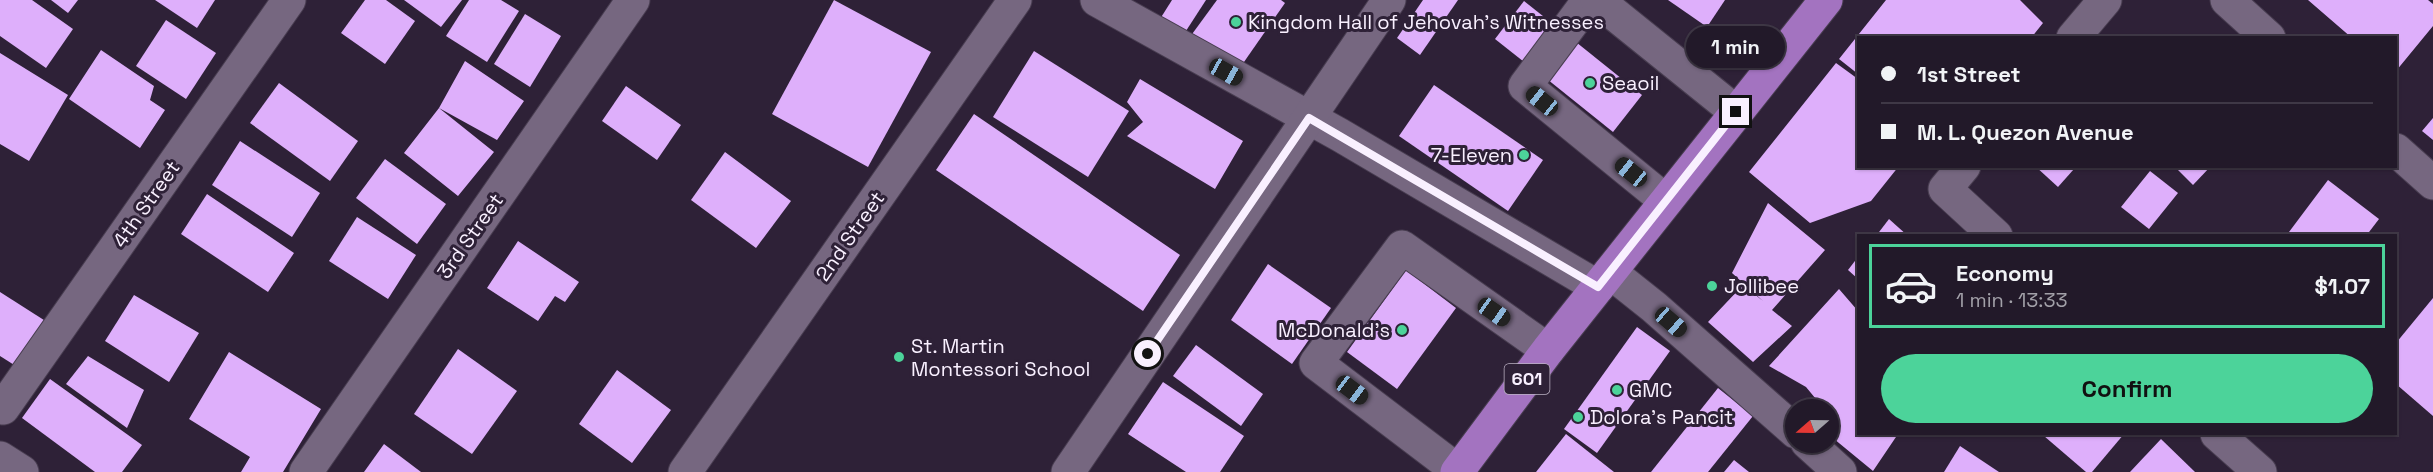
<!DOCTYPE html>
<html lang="en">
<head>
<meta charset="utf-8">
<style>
	:root { --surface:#221929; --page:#2a2231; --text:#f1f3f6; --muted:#a2a0a8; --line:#3f3846; --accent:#4cd39a }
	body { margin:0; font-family:"Space Grotesk",sans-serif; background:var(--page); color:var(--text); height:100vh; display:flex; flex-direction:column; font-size:22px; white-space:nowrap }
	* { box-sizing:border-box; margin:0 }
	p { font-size:20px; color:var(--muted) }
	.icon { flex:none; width:33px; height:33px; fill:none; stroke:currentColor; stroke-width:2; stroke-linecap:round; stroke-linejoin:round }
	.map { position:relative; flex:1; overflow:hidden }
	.drawer { position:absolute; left:1857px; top:234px; width:540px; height:201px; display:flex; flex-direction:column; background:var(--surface); border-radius:0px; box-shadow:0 2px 4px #0004,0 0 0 2px var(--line) }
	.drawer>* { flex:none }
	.guide { position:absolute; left:1857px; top:36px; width:540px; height:132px; border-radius:0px; box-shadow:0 2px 4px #0004,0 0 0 2px var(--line); display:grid; align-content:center; height:132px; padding:0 24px; background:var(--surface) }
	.needle { width:39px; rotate:250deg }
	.controls { position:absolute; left:1785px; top:399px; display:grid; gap:12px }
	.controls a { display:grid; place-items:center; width:54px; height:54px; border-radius:50%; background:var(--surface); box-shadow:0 2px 4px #0004,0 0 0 2px var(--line); font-size:30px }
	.end { position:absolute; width:27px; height:27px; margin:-14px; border:8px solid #f9f0ff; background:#111; box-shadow:0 0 0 3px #111 }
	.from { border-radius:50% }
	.bubble { position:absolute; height:42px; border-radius:21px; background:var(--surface); box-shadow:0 2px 4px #0004,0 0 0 2px var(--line); font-size:20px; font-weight:600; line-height:42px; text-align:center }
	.car { position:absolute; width:18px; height:36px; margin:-18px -9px; border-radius:8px; box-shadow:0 0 4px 2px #0007; background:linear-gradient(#222 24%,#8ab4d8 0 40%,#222 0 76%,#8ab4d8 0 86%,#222 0) }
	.guide b { display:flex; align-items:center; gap:21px; height:57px; font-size:22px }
	.guide b+b { border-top:2px solid var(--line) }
	.guide i { width:15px; height:15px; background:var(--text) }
	ul { padding:10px 0 0; list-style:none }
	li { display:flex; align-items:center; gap:18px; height:84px; margin:0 12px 9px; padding:0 12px; border:3px solid var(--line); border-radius:0px }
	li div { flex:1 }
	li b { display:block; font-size:22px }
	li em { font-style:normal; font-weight:600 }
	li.on { border-color:var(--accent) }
	li>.icon { width:54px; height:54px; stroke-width:1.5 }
	.primary-button { display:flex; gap:12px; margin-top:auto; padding:12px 24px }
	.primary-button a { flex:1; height:69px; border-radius:36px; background:var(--accent); color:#111; font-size:24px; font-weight:600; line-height:69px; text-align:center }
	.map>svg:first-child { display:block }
</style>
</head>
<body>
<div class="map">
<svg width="2433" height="472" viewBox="0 0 2433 472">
	<rect width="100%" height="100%" fill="#2e2137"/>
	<g fill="#deaffb">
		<polygon points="0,0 32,0 73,29 46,68 0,36"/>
		<polygon points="51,0 78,0 68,13"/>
		<polygon points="155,0 215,0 197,28"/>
		<polygon points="365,0 386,0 415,21 385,64 341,33"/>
		<polygon points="404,0 462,0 441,27"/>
		<polygon points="469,0 501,0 519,11 487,62 446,36"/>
		<polygon points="834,0 931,52 868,167 772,114"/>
		<polygon points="1172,0 1206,0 1184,34 1160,19"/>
		<polygon points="1217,0 1281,0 1285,3 1237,72 1187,41"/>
		<polygon points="1423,0 1458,0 1420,55 1397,38"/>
		<polygon points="1668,0 1725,0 1707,27"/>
		<polygon points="1886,0 2020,0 2043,23 2031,38 1858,38 1858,74 1839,59"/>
		<polygon points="2308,0 2428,0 2433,4 2433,26 2396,71 2396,38 2352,38"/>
		<polygon points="1524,1 1558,28 1529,66 1495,39"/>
		<polygon points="525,14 561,36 530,87 494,64"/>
		<polygon points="166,20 216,53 186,99 136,66"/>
		<polygon points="1566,34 1642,95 1613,132 1537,71"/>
		<polygon points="101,50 154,86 150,100 165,110 140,148 69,99"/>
		<polygon points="1034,51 1129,111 1088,177 993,117"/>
		<polygon points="0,53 68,95 29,161 0,144"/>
		<polygon points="465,61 524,101 497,140 439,108 494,152 458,196 404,153 439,108"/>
		<polygon points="1836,63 1858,79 1858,166 1899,166 1871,201 1810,223 1749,172"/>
		<polygon points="1140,79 1243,141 1215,189 1127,136 1143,122 1127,102"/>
		<polygon points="279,83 358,141 330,181 250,123"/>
		<polygon points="1434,85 1543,160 1508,211 1399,136"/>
		<polygon points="626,86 681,125 657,160 602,121"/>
		<polygon points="974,114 1180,255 1143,311 936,170"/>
		<polygon points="2433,118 2433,140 2422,131"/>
		<polygon points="240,141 320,193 292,237 212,185"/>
		<polygon points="725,152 791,201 756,248 691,200"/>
		<polygon points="385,159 446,204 417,244 356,198"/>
		<polygon points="2035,166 2071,166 2074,169 2058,187"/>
		<polygon points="2174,166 2211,166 2193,185"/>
		<polygon points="2150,171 2178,193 2149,229 2121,207"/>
		<polygon points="2328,180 2379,219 2366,236 2286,236"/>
		<polygon points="207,194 294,253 268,292 181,234"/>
		<polygon points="1768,203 1825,250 1772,310 1792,326 1753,362 1708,322 1743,285 1763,301 1732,273"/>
		<polygon points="357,217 416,255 388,299 329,261"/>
		<polygon points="1889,219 1908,236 1876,236"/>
		<polygon points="518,241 579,282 565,302 555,296 538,321 487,288"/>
		<polygon points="1858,257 1858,279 1848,270"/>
		<polygon points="1268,264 1331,308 1292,364 1231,320"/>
		<polygon points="1406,270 1456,308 1397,389 1347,352"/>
		<polygon points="1839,289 1858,311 1858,434 1898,434 1873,471 1828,434 1840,427 1828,414 1828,410 1825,410 1806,387 1769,366"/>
		<polygon points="0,292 47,322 19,368 0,356"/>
		<polygon points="134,295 199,333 169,382 105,341"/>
		<polygon points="2433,298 2433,416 2396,384 2396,343"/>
		<polygon points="1637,327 1670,351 1597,453 1564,429"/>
		<polygon points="1196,345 1263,394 1241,426 1173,376"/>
		<polygon points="458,349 517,391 472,454 414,414"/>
		<polygon points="229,352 321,409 283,472 241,472 250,457 189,419"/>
		<polygon points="88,356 144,390 127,428 66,384"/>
		<polygon points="617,370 671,410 632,463 579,424"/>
		<polygon points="50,379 142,445 122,472 95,472 22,418"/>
		<polygon points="1163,382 1244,436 1220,472 1186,472 1128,434"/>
		<polygon points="1718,388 1753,416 1708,472 1651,472"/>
		<polygon points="1566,434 1614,472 1536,472"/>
		<polygon points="2046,434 2124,434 2092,472 2086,472 2044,436"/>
		<polygon points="2161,439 2195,472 2130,472"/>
		<polygon points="384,444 421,472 364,472"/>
		<polygon points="1960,446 1999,472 1944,472"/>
		<polygon points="1734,460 1749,472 1724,472"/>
	</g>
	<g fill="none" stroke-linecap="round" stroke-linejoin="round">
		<defs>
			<g id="minor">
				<polyline points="1097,0 1340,135 1598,287"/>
				<polyline points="1589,0 1525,86 1666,201"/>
				<polyline points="1597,0 1736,112"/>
				<polyline points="2227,0 2269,38"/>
				<polyline points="2073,38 2105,0"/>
				<polyline points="2396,150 2433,183"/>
				<polyline points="1964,166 1945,189 1996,236"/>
				<polyline points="1610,272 1654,307 1796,432"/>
				<polyline points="3,408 289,0"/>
				<polyline points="2217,434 2260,472"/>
				<polyline points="1807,442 1840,472"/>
				<polyline points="0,458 22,472"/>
				<polyline points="1458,471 1316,363 1402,247 1548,350"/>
				<polyline points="306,472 633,0"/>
				<polyline points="685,472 1015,0"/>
				<polyline points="1068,472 1389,0"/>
			</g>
			<polyline id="major" points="1457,472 1548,350 1826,0"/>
		</defs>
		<use href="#minor" stroke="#483d50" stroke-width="35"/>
		<use href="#major" stroke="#483d50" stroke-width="35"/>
		<use href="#minor" stroke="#766780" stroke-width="33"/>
		<use href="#major" stroke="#a373c0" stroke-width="33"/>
	</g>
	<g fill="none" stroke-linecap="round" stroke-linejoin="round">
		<polyline stroke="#f9f0ff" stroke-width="8" points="1148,354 1309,118 1598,287 1736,112"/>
	</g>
	<g fill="#4cd39a" stroke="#2e2137" stroke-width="2">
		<circle cx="1236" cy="22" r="6"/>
		<circle cx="1590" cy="83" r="6"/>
		<circle cx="1524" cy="155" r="6"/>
		<circle cx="1712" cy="286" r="6"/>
		<circle cx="1402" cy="330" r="6"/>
		<circle cx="899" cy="357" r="6"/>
		<circle cx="1617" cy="390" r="6"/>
		<circle cx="1578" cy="417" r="6"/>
	</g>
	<g text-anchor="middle" stroke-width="6" stroke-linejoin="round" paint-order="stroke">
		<rect fill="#2e2137" stroke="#bcb2c3" stroke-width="1.5" x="1504.5" y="364" width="45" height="30" rx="4.5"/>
		<g font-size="18" font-weight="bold" fill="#f9f0ff">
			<text x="1527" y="385">601</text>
		</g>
		<g font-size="20" fill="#f9f0ff" stroke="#2e2137" text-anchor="start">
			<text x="1248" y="29">Kingdom Hall of Jehovah's Witnesses</text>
			<text x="1602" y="90">Seaoil</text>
			<text x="1512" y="162" text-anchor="end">7-Eleven</text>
			<text x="1724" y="293">Jollibee</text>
			<text x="1390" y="337" text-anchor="end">McDonald's</text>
			<text x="911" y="353">St. Martin<tspan x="911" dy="23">Montessori School</tspan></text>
			<text x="1629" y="397">GMC</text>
			<text x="1590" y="424">Dolora's Pancit</text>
		</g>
		<g font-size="20" fill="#f9f0ff" stroke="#2e2137">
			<text transform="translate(146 204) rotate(-55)" y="7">4th Street</text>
			<text transform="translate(470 236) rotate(-55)" y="7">3rd Street</text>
			<text transform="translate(850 236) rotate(-55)" y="7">2nd Street</text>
		</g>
	</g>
</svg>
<div class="controls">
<a><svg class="needle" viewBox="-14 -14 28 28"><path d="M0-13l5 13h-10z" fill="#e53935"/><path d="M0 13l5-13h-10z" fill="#a2a0a8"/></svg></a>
</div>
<i class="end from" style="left:1148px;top:354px"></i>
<i class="end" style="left:1736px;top:112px"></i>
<div class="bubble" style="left:1686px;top:26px;width:99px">1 min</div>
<i class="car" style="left:1226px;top:72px;rotate:119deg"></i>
<i class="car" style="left:1542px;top:101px;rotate:309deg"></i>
<i class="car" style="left:1631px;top:172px;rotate:309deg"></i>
<i class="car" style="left:1494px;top:312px;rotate:125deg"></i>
<i class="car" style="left:1671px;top:322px;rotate:131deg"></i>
<i class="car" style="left:1352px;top:390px;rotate:127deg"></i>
<div class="guide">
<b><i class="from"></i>1st Street</b>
<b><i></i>M. L. Quezon Avenue</b>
</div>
<section class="drawer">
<ul>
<li class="on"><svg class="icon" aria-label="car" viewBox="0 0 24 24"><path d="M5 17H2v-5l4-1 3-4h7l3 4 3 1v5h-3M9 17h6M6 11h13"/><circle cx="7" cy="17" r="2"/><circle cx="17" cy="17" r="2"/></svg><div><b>Economy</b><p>1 min · 13:33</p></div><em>$1.07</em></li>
</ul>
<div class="primary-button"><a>Confirm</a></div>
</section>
</div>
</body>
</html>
